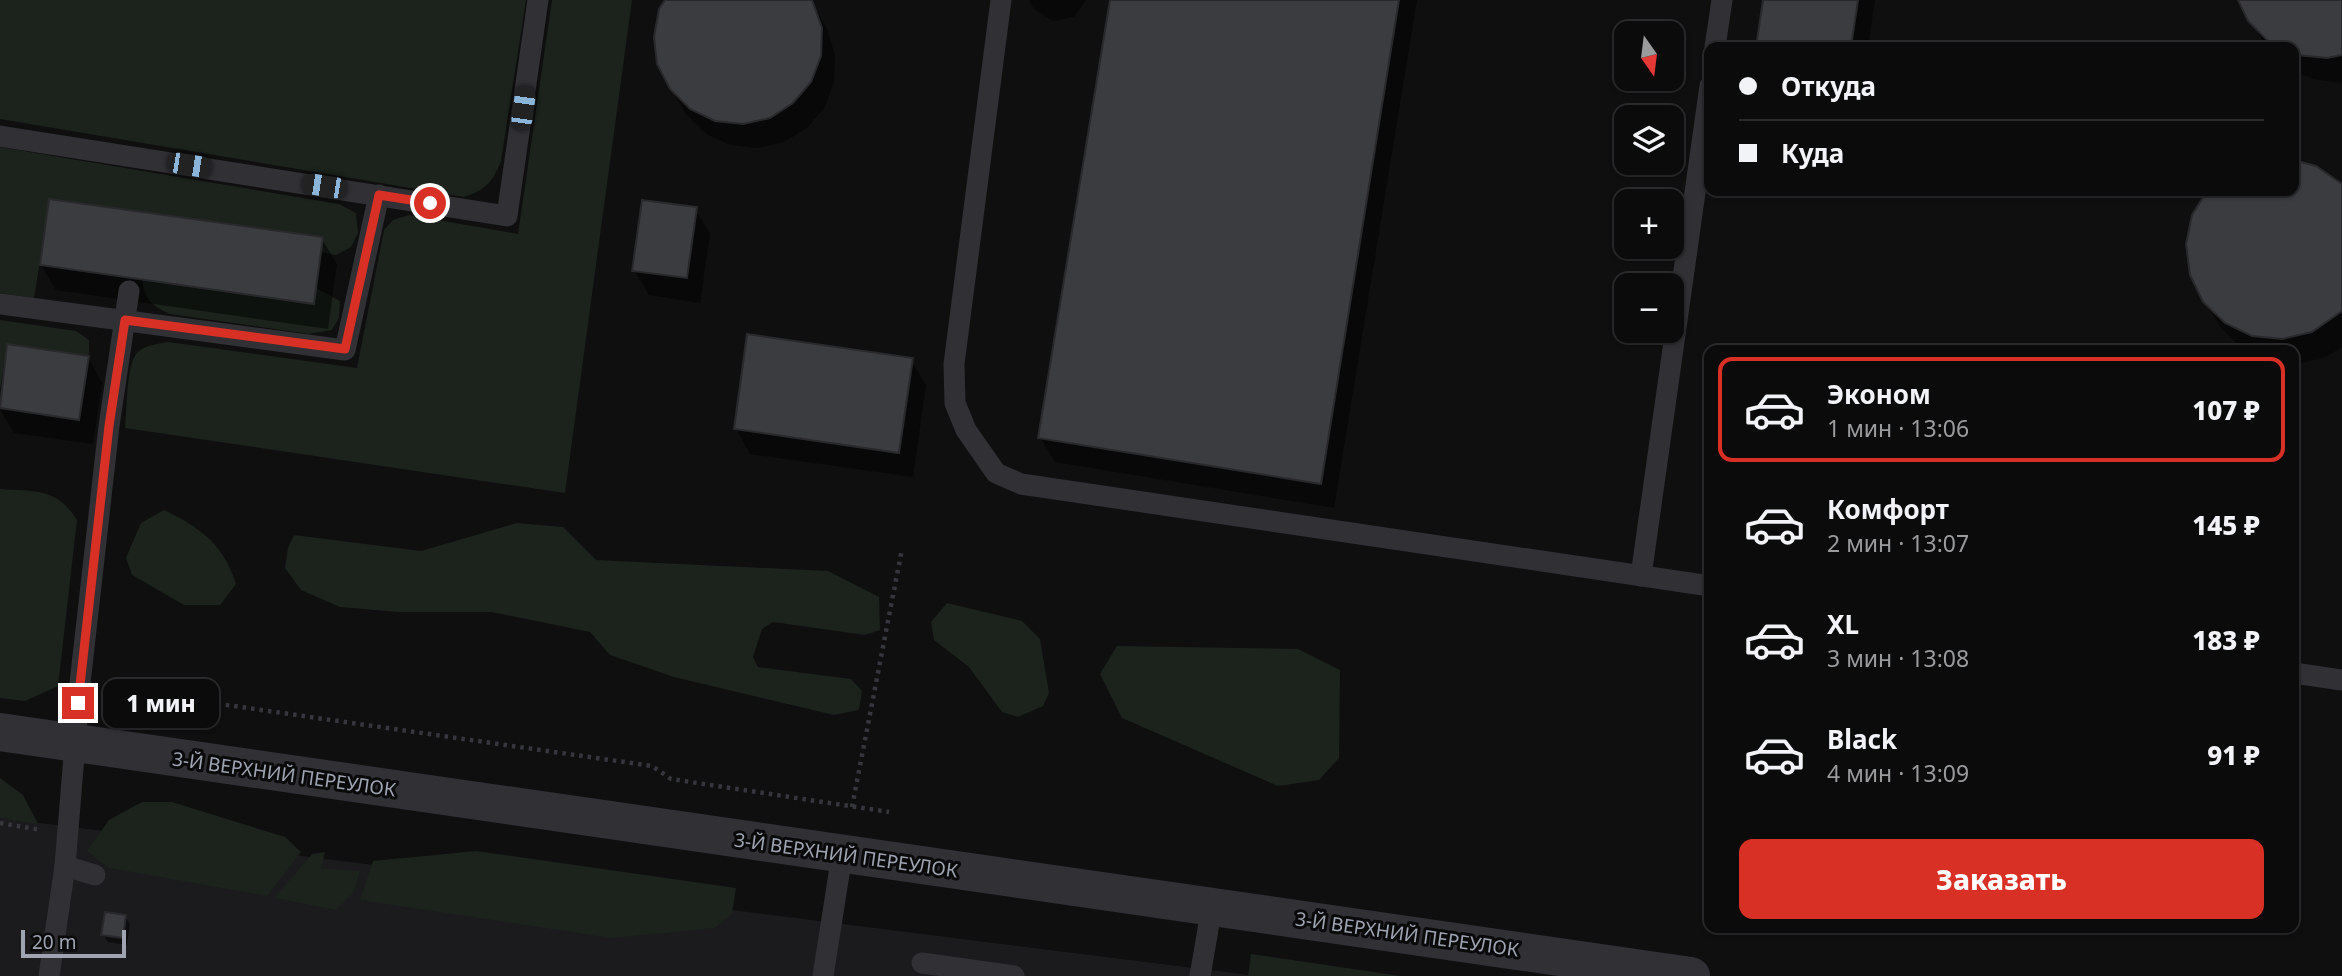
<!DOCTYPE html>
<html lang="ru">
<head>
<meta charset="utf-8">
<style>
	:root { --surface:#0b0b0c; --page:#19191a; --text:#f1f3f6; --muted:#9a9b9d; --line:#2b2b2d; --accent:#d93025 }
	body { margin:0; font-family:"Noto Sans",sans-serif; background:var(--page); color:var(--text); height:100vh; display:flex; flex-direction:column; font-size:26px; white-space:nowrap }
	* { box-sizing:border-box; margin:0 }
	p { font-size:23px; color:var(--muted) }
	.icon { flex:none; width:38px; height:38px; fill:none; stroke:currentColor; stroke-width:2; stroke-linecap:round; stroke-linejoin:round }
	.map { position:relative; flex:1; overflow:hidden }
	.panel { position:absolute; left:1704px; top:345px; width:595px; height:588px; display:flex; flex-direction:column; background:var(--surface); border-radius:14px; box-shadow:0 2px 5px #0004,0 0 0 2px var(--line) }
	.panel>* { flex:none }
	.guide { position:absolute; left:1704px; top:42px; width:595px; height:154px; border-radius:14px; box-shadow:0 2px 5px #0004,0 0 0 2px var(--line); display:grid; align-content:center; height:154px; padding:0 35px; background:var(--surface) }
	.needle { width:46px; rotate:166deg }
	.controls { position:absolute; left:1614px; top:21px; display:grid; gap:14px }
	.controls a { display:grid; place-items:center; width:70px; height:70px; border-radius:14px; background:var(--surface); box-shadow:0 2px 5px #0004,0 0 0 2px var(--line); font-size:35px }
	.scale { position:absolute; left:21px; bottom:18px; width:105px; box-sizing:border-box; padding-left:7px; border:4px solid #9fa4b2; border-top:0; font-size:19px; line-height:24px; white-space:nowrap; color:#9fa4b2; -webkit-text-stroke:5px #0a0a0b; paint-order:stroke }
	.end { position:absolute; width:32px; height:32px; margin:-16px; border:9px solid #d93025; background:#fff; box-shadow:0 0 0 4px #fff }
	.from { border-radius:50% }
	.bubble { position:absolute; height:49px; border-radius:14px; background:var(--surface); box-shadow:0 2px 5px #0004,0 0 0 2px var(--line); font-size:23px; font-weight:800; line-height:49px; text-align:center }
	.car { position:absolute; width:21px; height:42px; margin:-21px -10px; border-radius:9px; box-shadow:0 0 5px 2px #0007; background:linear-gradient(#222 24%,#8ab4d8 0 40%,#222 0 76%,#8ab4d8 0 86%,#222 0) }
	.guide b { display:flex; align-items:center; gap:24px; height:66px; font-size:26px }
	.guide b+b { border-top:2px solid var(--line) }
	.guide i { width:18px; height:18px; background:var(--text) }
	ul { padding:12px 0 0; list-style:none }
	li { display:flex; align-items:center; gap:21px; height:105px; margin:0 14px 10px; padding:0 21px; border:4px solid transparent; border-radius:14px }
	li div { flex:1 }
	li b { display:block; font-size:26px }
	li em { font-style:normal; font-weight:800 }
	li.current { border-color:var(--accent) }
	li>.icon { width:63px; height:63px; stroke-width:1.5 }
	.button { display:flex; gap:14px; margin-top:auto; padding:14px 35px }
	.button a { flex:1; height:80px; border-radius:14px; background:var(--accent); color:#fff; font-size:28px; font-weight:800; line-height:80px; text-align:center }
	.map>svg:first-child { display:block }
</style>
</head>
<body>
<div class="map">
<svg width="2342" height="976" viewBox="0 0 2342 976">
	<rect width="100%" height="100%" fill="#0f0f10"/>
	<polygon fill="#1b1b1d" points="0,818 1257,976 0,976"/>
	<g fill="#1b231c">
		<path d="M 0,0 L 526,0 L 501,161 C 493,182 485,190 464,197 L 0,119 Z"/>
		<path d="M 552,0 L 632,0 L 565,493 L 125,428 C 127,412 126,364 137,353 C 144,345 158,344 168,342 L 357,368 L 384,230 L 393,220 L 409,215 L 518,234 Z"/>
		<polygon points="0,147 339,204 356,213 358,233 351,247 336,255 321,252 323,237 50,199 34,298 0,293"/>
		<path d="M 142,280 L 313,304 L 316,288 L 340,301 L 339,318 L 332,330 L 309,334 L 170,314 C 152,306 145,300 142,280 Z"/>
		<polygon points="0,320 76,331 89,340 89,356 7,344 0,390"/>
		<path d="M 0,489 C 36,492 56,487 77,520 L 58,686 L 25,701 L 0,698 Z"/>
		<path d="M 164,510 C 201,528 223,544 236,584 L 220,605 L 184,605 L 132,575 L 126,558 L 141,523 Z"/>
		<polygon points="517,523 563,527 596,560 828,571 879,597 880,630 865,635 773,622 762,629 753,657 758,667 851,679 862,691 859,710 834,715 674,677 610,655 590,632 492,612 398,612 340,607 301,590 285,568 288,548 294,535 421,551"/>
		<polygon points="947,603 1022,621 1040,639 1049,693 1043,706 1018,717 1002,712 969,667 934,640 931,622"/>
		<polygon points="1117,646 1298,649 1340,670 1339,758 1319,780 1278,786 1122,718 1100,674"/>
		<polygon points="0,778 23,795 38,824 0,818"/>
		<polygon points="142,802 172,802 285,837 301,852 267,896 109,868 87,851 109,820"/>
		<polygon points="476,851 736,888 732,914 715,928 613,938 360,900 373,861"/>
		<polygon points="325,852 321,868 360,871 353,892 336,910 275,898 312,854"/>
		<polygon points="1251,954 1401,976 1248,976"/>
	</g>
	<g fill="#0007">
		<polygon points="667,0 810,0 827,29 835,55 834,82 825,107 807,128 784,142 758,148 730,145 706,134 686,114 671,88"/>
		<polygon points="1029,0 1086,0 1074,17 1053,21 1034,9"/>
		<polygon points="1112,0 1417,0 1334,508 1055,462 1040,437"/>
		<polygon points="1764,0 1875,0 1868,47 1758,47"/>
		<polygon points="2240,0 2342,0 2342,83 2313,79 2294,71 2294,47 2266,47"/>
		<polygon points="2342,187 2342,347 2326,357 2297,364 2294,363 2294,350 2241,348 2220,327 2205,301 2194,216 2209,191"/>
		<polygon points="695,209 710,234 700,303 649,295 634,270"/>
		<polygon points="322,239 337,264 328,329 56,290 41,265"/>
		<polygon points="8,346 88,357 102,383 93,444 14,433 0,409"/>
		<polygon points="911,360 926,385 913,477 750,454 736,429"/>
		<polygon points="125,916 130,924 127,945 108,942 103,934"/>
	</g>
	<g fill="#3b3c40" stroke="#29292c" stroke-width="2">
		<polygon points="665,0 812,0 822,28 821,56 811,82 793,103 770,118 743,124 715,121 690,109 670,89 657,64 654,37 659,9"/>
		<polygon points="1110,0 1399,0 1321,484 1038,438"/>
		<polygon points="1763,0 1858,0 1851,47 1756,47"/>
		<polygon points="2238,0 2342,0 2342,55 2327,58 2297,55 2294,47 2281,47 2269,42 2248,21"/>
		<polygon points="2294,160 2316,166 2342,184 2342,311 2312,332 2282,339 2252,336 2225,323 2203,302 2190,275 2186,244 2192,215 2207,191 2294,191"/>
		<polygon points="49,199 323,237 314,304 40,265"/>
		<polygon points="642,200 697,207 687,278 632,271"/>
		<polygon points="747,334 913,358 899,453 734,429"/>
		<polygon points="7,344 89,356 79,420 0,408"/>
		<polygon points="105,912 126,915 123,938 101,935"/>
	</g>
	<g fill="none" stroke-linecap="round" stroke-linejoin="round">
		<g stroke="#36373c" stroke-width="4.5" stroke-dasharray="3.5 5" stroke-linecap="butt">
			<polyline points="108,688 652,766 671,779 889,812"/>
			<polyline points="852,807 902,549"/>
			<polyline points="0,823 41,830"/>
		</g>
		<g stroke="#303035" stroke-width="21">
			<polyline points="1001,0 954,364 955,403 966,430 996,473 1021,484 1710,586"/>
			<polyline points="1715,47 1722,0"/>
			<polyline points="0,136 507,216 538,0"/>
			<polyline points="0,304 345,350 379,195"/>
			<polyline points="1641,576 1710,86"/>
			<polyline points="2294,673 2342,680"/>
			<polyline points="65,866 95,875"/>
			<polyline points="922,963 1014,976"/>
			<polyline points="49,976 65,866 80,683 109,426 129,291"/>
			<polyline points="823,976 842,855"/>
			<polyline points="1200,976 1212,906"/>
		</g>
		<polyline stroke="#303035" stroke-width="38" points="0,732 1691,976"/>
	</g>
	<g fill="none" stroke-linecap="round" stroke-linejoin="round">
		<polyline stroke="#d93025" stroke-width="9" points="78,703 109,426 125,320 345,349 379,195 430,203"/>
	</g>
	<g text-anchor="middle" stroke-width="6" stroke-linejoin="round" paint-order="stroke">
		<g font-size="19" fill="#9fa4b2" stroke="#0a0a0b">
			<text transform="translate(284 774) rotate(8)" y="7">3-Й ВЕРХНИЙ ПЕРЕУЛОК</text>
			<text transform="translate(846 855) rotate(8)" y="7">3-Й ВЕРХНИЙ ПЕРЕУЛОК</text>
			<text transform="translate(1407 934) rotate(8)" y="7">3-Й ВЕРХНИЙ ПЕРЕУЛОК</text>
		</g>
	</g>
</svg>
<div class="controls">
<a><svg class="needle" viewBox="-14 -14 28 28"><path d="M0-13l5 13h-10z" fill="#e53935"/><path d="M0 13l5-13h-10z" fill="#9a9b9d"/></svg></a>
<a><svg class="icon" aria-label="layers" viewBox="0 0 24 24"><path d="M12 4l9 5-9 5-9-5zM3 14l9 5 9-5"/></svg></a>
<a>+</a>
<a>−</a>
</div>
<div class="scale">20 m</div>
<i class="end from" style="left:430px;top:203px"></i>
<i class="end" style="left:78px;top:703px"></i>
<div class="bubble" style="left:103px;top:679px;width:116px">1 мин</div>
<i class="car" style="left:523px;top:108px;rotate:8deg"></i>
<i class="car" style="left:189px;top:165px;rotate:99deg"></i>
<i class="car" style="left:324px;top:186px;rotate:279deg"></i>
<div class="guide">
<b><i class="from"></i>Откуда</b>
<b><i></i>Куда</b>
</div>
<section class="panel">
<ul>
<li class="current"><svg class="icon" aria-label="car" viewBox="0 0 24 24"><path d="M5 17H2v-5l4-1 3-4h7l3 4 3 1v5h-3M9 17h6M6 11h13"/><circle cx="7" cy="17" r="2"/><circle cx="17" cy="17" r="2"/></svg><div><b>Эконом</b><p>1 мин · 13:06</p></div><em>107 ₽</em></li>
<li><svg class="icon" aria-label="car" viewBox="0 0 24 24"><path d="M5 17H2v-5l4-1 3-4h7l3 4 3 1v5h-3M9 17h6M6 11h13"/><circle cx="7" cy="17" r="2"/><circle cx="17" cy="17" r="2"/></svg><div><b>Комфорт</b><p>2 мин · 13:07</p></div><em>145 ₽</em></li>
<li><svg class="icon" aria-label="car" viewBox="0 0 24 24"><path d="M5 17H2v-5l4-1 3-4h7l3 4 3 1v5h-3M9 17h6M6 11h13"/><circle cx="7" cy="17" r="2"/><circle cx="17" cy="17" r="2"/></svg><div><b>XL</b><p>3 мин · 13:08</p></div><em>183 ₽</em></li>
<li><svg class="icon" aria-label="car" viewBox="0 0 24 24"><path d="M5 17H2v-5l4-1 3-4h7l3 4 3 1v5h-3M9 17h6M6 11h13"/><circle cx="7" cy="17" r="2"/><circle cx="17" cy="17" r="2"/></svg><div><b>Black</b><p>4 мин · 13:09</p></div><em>91 ₽</em></li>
</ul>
<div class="button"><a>Заказать</a></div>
</section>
</div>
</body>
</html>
